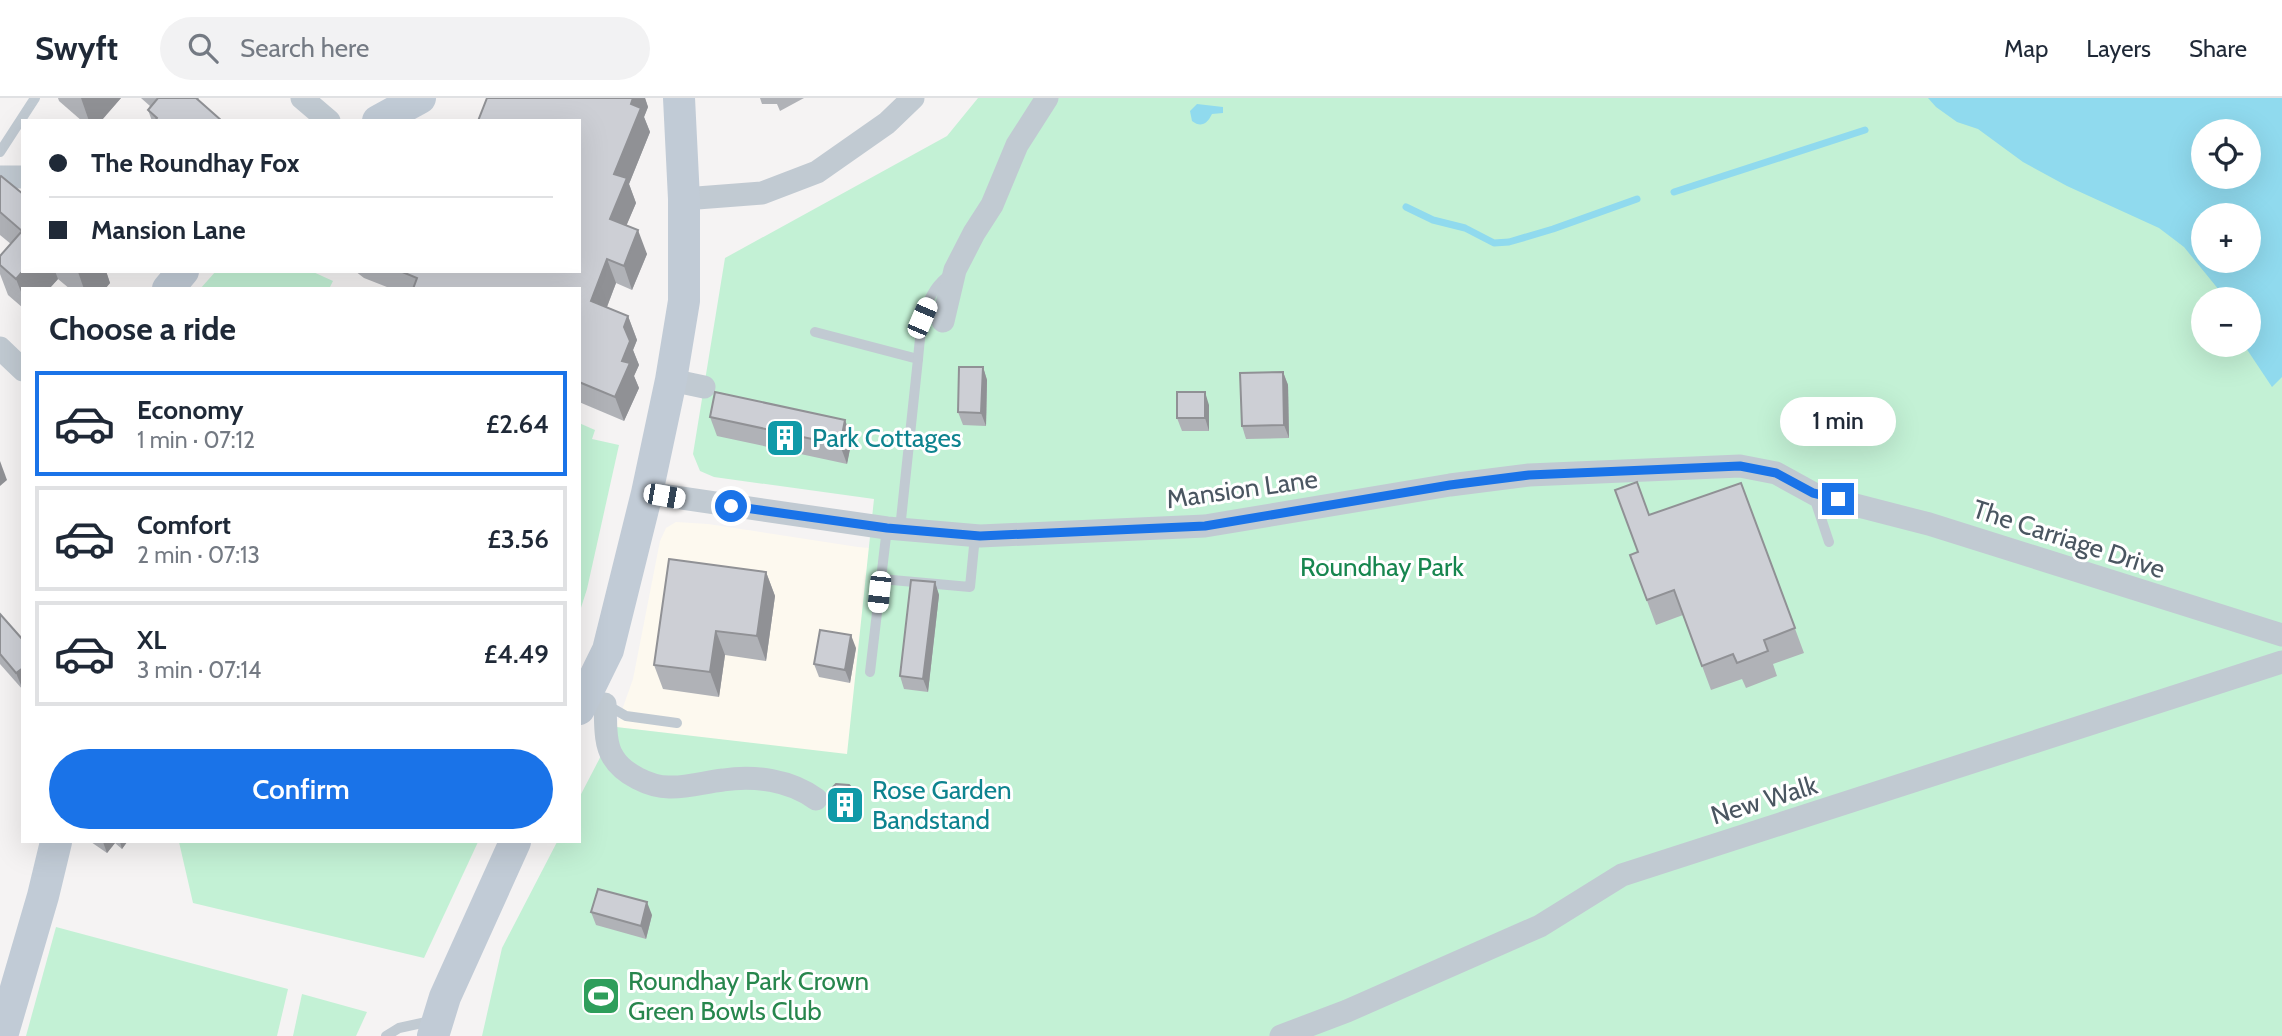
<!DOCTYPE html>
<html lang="en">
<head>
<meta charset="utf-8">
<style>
	:root { --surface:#fff; --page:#f2f2f3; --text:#1f2937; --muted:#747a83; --line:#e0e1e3; --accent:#1a73e8 }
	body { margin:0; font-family:Cabin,sans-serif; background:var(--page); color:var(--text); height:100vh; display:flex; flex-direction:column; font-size:26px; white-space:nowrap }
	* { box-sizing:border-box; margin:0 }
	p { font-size:23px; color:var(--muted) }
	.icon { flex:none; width:38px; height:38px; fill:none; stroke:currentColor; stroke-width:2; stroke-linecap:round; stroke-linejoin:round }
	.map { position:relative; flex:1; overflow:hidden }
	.details { position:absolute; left:21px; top:189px; width:560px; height:556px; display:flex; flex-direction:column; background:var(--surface); border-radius:0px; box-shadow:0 7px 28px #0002 }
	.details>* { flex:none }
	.hud { position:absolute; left:21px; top:21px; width:560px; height:154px; border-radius:0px; box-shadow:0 7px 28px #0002; display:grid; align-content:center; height:154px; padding:0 28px; background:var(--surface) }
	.tools { position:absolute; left:2191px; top:21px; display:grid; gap:14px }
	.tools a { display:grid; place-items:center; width:70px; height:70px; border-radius:50%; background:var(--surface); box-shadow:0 7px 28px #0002; font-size:35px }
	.end { position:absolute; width:32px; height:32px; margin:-16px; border:9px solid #1a73e8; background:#fff; box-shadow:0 0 0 4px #fff }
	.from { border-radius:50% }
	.bubble { position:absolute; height:49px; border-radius:24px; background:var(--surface); box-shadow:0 7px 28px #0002; font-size:23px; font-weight:600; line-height:49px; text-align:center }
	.car { position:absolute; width:21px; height:42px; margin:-21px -10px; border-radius:9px; box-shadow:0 0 5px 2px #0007; background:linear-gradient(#fff 24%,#345 0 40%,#fff 0 76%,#345 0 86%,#fff 0) }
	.hud b { display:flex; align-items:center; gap:24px; height:66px; font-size:26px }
	.hud b+b { border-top:2px solid var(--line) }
	.hud i { width:18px; height:18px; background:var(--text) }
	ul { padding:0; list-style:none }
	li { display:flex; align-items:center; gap:21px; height:105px; margin:0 14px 10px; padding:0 14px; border:4px solid var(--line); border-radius:0px }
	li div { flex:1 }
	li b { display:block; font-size:26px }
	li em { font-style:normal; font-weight:600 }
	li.current { border-color:var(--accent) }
	li>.icon { width:63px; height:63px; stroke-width:1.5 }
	h2 { padding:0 28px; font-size:32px; line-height:84px }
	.button { display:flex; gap:14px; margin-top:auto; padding:14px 28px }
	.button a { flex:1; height:80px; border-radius:42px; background:var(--accent); color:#fff; font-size:28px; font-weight:600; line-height:80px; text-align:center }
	header { display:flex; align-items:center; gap:42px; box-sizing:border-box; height:98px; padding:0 35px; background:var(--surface); border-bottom:2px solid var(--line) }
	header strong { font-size:33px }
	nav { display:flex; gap:38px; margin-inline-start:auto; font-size:24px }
	.search { width:490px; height:63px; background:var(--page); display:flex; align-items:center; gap:18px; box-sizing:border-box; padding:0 24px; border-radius:38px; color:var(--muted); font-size:26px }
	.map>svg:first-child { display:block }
</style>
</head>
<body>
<header>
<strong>Swyft</strong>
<div class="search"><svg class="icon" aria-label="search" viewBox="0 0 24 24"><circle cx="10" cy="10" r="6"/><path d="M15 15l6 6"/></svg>Search here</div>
<nav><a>Map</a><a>Layers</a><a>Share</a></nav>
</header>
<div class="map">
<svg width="2282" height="938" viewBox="0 0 2282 938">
	<rect width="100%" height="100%" fill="#f5f3f3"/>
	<polygon fill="#fdf9ef" points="676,424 708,426 858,449 975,459 847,657 616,629 633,581 660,443 666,430"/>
	<g fill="#c3f1d5" fill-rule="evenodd">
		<path d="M 978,0 L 2282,0 L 2282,938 L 482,938 L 502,850 L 557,744 L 579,744 L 579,700 L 616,629 L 847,656 L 874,401 L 714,379 L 700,373 L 693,356 L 725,160 L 947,38 ZM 2203,33 L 2249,33 L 2249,79 L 2203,79 ZM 2203,117 L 2249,117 L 2249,163 L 2203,163 ZM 2203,201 L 2249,201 L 2249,247 L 2203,247 Z"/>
		<polygon points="216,173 311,173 333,183 329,191 200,191"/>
		<polygon points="579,325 595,332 592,341 619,347 587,491 579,516"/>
		<polygon points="179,744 478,744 424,860 193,805"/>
		<polygon points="56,829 288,891 277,938 26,938"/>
		<polygon points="302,896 367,914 356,938 293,938"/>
	</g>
	<g fill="#90daee" fill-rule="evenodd">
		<path d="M 1928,0 L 2282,0 L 2282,279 L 2272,289 L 2244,247 L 2249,247 L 2249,201 L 2223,201 L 2219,192 L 2184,149 L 2159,130 L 2067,88 L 2023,64 L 1978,31 L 1957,24 L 1936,9 ZM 2203,33 L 2249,33 L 2249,79 L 2203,79 ZM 2203,117 L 2249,117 L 2249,163 L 2203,163 Z"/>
		<path d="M 1197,6 L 1223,9 L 1223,15 L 1212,16 C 1207,26 1201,30 1192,23 L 1190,13 Z"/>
	</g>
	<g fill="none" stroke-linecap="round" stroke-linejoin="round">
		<g stroke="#90daee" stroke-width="7">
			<polyline points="1674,94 1865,32"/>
			<polyline points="1406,109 1433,122 1465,130 1494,145 1509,144 1553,131 1637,101"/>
		</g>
		<g stroke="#c1cad2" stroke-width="10">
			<polyline points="0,54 35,0"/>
			<polyline points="815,234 918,261 900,431"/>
			<path d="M 918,261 C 921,230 922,196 950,176"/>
			<polyline points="1813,396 1829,444"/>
			<polyline points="881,481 970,489 975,438"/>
			<polyline points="870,574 887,430"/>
			<polyline points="607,607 626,618 677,625"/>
			<polyline points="386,938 399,930 431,923"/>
		</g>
		<g stroke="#c1cad2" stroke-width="23">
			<polyline points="302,0 329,23"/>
			<polyline points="0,79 23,79"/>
			<polyline points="684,101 762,95 817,74 887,25 913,0"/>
			<polyline points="943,223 955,172 974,135 992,107 1017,47 1047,0"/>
			<polyline points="0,250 23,272"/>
			<polyline points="671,282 704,289"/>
			<polyline points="647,395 887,430 980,438 1205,428 1450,387 1529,377 1740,368 1776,375 1816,397 1929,426 2282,537"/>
			<path d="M 605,606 C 606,622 604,645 613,659 C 623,676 650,689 669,689 C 686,690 705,684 723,682 C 754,677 790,682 816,701"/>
			<polyline points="1281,938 1347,913 1540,828 1622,777 2282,564"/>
		</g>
		<g stroke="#c1cbd6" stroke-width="32">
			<polyline points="378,23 420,0"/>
			<polyline points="168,191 183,173"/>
			<polyline points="579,611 608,552 647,395 671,282 684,203 684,101 679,0"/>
			<polyline points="2,938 43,798 56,744"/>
			<polyline points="433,938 445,899 515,744"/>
		</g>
	</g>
	<g fill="#b0b2b7">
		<polygon points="58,0 121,0 101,23 82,23 59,3"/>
		<polygon points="141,0 199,0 198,2 222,23 152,23 148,12 150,8"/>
		<polygon points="487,0 645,0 648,9 644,19 650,34 629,86 636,105 626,128 647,156 632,192 616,185 607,209 628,218 637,242 633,252 639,267 634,278 639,290 624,323 579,304 579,191 392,191 364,180 355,173 579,173"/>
		<polygon points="760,0 804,0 780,13 777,6 762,6"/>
		<polygon points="0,79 23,96 23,173 106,173 110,185 105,191 70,191 58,181 49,191 23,191 23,210 8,197 0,176 0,158 11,146 0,137"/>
		<polygon points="983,269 987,282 986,328 963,327 958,314"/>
		<polygon points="1283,274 1288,287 1289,340 1246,341 1242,328"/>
		<polygon points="1209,307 1209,333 1182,333 1177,320"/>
		<polygon points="710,319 852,341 847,366 717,338"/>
		<polygon points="1741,385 1804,555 1773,566 1777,578 1746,590 1742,581 1711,592 1683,517 1656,527 1630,457 1638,455 1649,417"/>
		<polygon points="766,474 775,498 766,563 725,557 719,599 663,591 654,567"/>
		<polygon points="935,484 939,497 928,594 904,591 900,578"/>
		<polygon points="0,516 23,542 23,592 0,566"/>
		<polygon points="856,550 850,585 819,579 814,566"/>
		<polygon points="857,696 859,702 858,714 850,722 836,721 830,711 828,705"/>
		<polygon points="91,744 127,744 122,751 115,745 107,755"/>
		<polygon points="591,814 652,817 646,841 596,827"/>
	</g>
	<g fill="#909195">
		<polygon points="81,0 121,0 101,23 89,23"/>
		<polygon points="633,0 645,0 648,9 644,19 650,34 629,86 636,105 619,145 610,121 614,76"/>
		<polygon points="638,132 647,156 632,192 624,168"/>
		<polygon points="607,161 616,185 600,227 591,203"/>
		<polygon points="23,173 55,173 58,181 49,191 23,191 23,199 16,181"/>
		<polygon points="79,173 106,173 110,185 105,191 84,191 78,174"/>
		<polygon points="628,218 637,242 633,252 639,267 634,278 639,290 624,323 615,299 622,263 624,229"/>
		<polygon points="983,269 987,282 986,328 981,315"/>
		<polygon points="1283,274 1288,287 1289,340 1284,327"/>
		<polygon points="1205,294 1209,307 1209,333 1205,320"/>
		<polygon points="845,322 852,341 847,366 840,347"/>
		<polygon points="0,363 7,382 0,388"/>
		<polygon points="766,474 775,498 766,563 757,538"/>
		<polygon points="935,484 939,497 928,594 923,581"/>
		<polygon points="716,533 725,557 719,599 710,574"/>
		<polygon points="851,537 856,550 850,585 845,572"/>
		<polygon points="23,570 23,592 16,575"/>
		<polygon points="857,696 859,702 858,714 850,722 848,716"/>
		<polygon points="103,744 114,744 115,745 107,755"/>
		<polygon points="120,744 127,744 122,751"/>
		<polygon points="647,804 652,817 646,841 641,828"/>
	</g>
	<g fill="#cdcfd5" stroke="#909195" stroke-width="2">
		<polygon points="158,0 196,0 222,23 155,23 157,20 148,12"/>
		<polygon points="487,0 633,0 631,6 641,10 614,76 627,80 610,121 638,132 624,168 607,161 591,203 628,218 624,229 630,243 622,263 630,265 615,299 579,284 579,191 413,191 417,180 400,173 579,173 579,23 478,23"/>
		<polygon points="1,78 23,96 23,173 16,181 0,167 0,158 22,133 0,114 0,79"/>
		<polygon points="959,269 983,269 981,315 958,314"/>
		<polygon points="1283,274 1284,327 1242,328 1240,275"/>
		<polygon points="715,294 845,322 840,347 710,319"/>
		<rect x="1177" y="294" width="28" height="26"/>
		<polygon points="1637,384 1649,417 1741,385 1795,530 1764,542 1768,553 1737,565 1733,556 1702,568 1674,492 1647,502 1630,457 1638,454 1615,392"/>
		<polygon points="669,461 766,474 757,538 716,533 710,574 654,567"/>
		<polygon points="911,482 935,484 923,581 900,578"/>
		<polygon points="0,516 23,542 23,570 16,575 0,556"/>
		<polygon points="820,532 851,537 845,572 814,566"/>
		<polygon points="836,686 849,687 857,696 856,708 848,716 834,714 828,705 829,693"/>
		<polygon points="598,791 647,804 641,828 591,814"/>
	</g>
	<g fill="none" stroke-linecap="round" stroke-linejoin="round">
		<polyline stroke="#1a73e8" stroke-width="9" points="731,408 887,430 980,438 1205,428 1450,387 1529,377 1740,368 1776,375 1813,395 1838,401"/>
	</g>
	<defs>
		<symbol id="building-square" viewBox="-11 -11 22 22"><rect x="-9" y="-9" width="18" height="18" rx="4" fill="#0f9aa8" stroke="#fff"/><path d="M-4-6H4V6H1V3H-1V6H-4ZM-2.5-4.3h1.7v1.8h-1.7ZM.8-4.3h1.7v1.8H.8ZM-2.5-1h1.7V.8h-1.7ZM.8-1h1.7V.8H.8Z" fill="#fff"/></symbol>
		<symbol id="stadium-square" viewBox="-11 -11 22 22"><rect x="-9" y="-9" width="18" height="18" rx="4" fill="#2e9e5b" stroke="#fff"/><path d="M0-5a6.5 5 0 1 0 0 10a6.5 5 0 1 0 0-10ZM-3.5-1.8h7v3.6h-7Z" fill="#fff"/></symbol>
	</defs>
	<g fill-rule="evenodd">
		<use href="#building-square" x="763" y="318" width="44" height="44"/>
		<use href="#building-square" x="823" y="685" width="44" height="44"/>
		<use href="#stadium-square" x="579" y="876" width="44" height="44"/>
	</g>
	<g text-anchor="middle" stroke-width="6" stroke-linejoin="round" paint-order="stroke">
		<g font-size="26" fill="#0d838f" stroke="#fff" text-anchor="start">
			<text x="812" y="349">Park Cottages</text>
			<text x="872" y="701">Rose Garden<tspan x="872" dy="30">Bandstand</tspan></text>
		</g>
		<g font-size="26" fill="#4a5661" stroke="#fff">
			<text transform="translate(1242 391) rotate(-8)" y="9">Mansion Lane</text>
			<text transform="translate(2069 441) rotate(18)" y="9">The Carriage Drive</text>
			<text transform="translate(1764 702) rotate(-17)" y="9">New Walk</text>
		</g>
		<g font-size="26" fill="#17864f" stroke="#fff">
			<text x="1382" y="478">Roundhay Park</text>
		</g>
		<g font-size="26" fill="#27864d" stroke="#fff" text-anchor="start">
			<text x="628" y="892">Roundhay Park Crown<tspan x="628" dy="30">Green Bowls Club</tspan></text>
		</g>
	</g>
</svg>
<div class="tools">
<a><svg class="icon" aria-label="locate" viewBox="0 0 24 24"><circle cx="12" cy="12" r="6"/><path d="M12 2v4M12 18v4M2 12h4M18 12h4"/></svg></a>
<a>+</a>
<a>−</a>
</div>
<i class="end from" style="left:731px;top:408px"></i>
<i class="end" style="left:1838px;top:401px"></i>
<div class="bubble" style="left:1780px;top:299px;width:116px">1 min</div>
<i class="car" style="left:922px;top:220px;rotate:23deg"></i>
<i class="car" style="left:664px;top:398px;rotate:100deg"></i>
<i class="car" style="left:879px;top:494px;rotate:186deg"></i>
<div class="hud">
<b><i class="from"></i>The Roundhay Fox</b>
<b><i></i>Mansion Lane</b>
</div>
<section class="details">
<h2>Choose a ride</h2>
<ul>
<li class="current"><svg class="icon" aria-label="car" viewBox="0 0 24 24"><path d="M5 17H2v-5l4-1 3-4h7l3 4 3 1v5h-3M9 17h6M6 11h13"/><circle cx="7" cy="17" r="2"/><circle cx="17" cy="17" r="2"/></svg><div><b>Economy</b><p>1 min · 07:12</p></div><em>£2.64</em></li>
<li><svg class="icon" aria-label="car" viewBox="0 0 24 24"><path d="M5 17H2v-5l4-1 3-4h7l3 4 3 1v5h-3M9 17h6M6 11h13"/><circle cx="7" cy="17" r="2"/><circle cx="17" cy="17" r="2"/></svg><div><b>Comfort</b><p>2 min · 07:13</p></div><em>£3.56</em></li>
<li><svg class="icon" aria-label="car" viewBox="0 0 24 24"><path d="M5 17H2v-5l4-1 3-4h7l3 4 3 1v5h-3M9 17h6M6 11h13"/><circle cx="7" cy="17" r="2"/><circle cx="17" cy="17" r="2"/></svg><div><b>XL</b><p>3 min · 07:14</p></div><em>£4.49</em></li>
</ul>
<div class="button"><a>Confirm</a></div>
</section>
</div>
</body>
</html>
